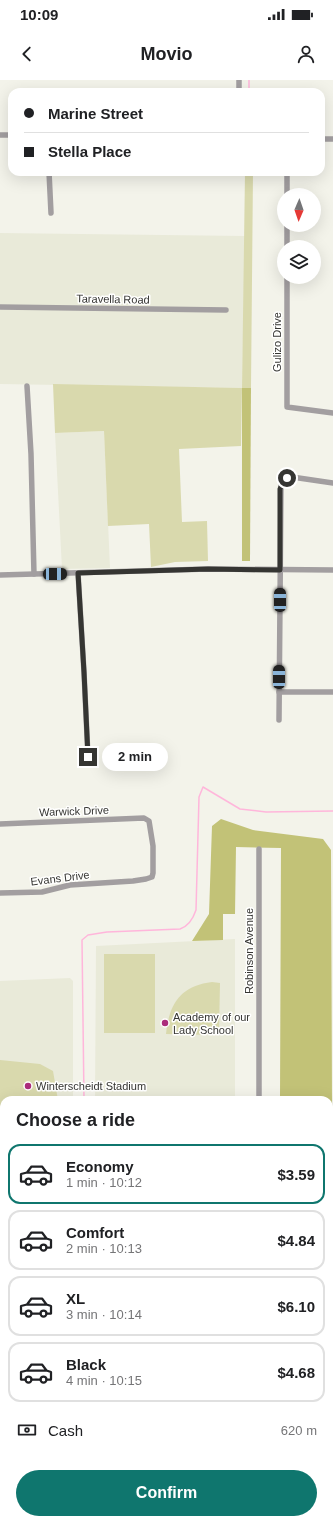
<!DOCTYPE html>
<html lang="en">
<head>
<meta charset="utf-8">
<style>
	:root { --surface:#fff; --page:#f6f6f6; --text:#202124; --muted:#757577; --line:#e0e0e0; --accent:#0f766e }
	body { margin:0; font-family:Helvetica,sans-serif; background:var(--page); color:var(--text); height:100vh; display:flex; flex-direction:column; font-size:15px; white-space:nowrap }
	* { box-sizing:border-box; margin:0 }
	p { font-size:13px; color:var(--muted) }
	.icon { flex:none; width:22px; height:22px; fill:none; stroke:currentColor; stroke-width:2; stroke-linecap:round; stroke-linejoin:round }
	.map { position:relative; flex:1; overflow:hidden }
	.details { position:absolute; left:0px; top:1016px; width:333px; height:428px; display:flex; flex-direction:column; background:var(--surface); border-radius:12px 12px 0 0; box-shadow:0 4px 16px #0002 }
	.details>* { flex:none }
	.hud { position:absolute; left:8px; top:8px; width:317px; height:88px; border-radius:12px; box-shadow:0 4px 16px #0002; display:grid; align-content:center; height:88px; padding:0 16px; background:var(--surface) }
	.needle { width:26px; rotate:182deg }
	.buttons { position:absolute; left:277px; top:108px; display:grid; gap:8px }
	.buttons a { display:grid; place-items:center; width:44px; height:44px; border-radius:50%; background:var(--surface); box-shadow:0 4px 16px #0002; font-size:20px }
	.end { position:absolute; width:18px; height:18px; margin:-9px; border:5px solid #353532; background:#fff; box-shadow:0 0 0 2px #fff }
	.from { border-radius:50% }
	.bubble { position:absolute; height:28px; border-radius:14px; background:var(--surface); box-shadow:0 4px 16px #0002; font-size:13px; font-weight:700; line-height:28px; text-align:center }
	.car { position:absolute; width:12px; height:24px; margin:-12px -6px; border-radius:5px; box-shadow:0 0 3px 1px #0007; background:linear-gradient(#222 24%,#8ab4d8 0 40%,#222 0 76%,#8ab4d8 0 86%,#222 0) }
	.hud b { display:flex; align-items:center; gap:14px; height:38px; font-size:15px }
	.hud b+b { border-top:1px solid var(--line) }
	.hud i { width:10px; height:10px; background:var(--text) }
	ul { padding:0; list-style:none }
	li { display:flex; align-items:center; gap:12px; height:60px; margin:0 8px 6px; padding:0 8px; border:2px solid var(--line); border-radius:12px }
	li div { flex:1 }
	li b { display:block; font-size:15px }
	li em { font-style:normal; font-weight:700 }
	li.on { border-color:var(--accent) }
	li>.icon { width:36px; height:36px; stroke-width:1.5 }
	h2 { padding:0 16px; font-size:18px; line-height:48px }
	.pay { display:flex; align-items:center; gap:10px; height:44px; padding:0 16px; font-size:15px }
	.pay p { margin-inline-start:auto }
	.cta { display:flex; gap:8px; margin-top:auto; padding:8px 16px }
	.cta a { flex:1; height:46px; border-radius:24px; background:var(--accent); color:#fff; font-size:16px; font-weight:700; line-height:46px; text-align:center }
	.status { display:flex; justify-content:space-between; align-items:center; height:28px; padding:0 20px; background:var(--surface); direction:ltr }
	.status svg { height:11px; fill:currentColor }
	header { display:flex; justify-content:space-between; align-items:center; height:52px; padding:0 16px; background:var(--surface); font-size:18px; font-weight:700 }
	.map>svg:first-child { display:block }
</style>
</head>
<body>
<div class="status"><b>10:09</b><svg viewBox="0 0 49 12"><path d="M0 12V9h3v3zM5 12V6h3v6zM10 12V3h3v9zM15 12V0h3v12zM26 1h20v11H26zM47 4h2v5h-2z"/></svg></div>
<header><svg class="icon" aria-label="back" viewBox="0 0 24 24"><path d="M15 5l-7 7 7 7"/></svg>Movio<svg class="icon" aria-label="person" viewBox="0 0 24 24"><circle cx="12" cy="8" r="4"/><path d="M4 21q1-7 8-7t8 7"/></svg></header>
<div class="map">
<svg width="333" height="1444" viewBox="0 0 333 1444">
	<rect width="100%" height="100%" fill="#f3f3ea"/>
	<g fill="#e9ead9">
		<polygon points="0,153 245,156 242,308 0,304"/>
		<polygon points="104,351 110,488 62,489 55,353"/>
		<polygon points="235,859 235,1020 95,1020 96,866"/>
		<polygon points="70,898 73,901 73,1020 4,1020 4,1229 0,1229 0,901"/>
	</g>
	<g fill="#d9d9ad">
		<polygon points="245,92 253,92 251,308 242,308 241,366 179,369 182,442 207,441 208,481 175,482 151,487 149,444 108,446 104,351 55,353 53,304 242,308"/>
		<rect x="104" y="874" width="51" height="79"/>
		<path d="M 212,902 L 220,903 L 219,952 L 215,955 L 166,954 C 169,923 181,906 212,902 Z"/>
		<polygon points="0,980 40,984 53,991 58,1020 4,1020 4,1057 0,1058"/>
	</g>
	<g fill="#c2c277">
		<polygon points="242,308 251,308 250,481 242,481"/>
		<polygon points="221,739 253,750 323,759 331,770 333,1280 329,1280 329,1020 280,1020 281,768 236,767 235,834 223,834 223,860 192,861 209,834 212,746"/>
	</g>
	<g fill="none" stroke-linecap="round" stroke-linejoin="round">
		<g stroke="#ffb6db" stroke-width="1.5">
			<polyline points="249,12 249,0"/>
			<path d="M 84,1020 L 82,860 L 88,855 L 107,852 L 180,849 C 189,846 193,839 196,830 L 199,717 L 203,707 L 240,729 L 266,732 L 333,731"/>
		</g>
		<g stroke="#a29ea0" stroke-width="5.5">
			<polyline points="239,12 239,0"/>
			<polyline points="0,55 12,55"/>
			<polyline points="321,59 333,59"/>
			<polyline points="49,92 51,133"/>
			<polyline points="287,92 287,115"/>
			<polyline points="287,145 287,167"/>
			<polyline points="287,197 287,327 333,333"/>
			<polyline points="0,227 226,230"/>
			<polyline points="27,306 31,374 34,494"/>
			<polyline points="78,493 84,592 88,677"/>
			<polyline points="0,495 208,489 333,490"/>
			<polyline points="279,612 333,612"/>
			<polyline points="279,640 281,404 283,400 292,397 333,403"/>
			<polyline points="0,744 144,738 149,741 153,766 153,793 152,797 146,799 133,801 70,805 42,812 0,813"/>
			<polyline points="259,769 259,1020"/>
			<polyline points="39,1440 39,1444"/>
			<polyline points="184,1444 184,1440"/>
			<polyline points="257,1444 257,1440"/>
			<polyline points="315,1444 315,1440"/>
		</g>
		<g stroke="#60595d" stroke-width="7">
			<polyline points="329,1322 333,1322"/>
			<polyline points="0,1323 4,1323"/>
			<polyline points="329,1374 333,1374"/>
			<polyline points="0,1376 4,1376"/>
		</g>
		<g stroke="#494245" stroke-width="8">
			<polyline points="0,1331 4,1331"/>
			<polyline points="329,1338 333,1338"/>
			<polyline points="0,1340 4,1340"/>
			<polyline points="329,1363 333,1363"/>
			<polyline points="0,1367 4,1366"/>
		</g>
	</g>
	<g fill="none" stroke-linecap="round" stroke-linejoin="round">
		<polyline stroke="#353532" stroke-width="5" points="88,677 84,592 78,493 208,489 280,490 280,409 284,400 287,398"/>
	</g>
	<g fill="#ab2c7b" stroke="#fffffe" stroke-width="1.5">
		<circle cx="165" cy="943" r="4"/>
		<circle cx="28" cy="1006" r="4"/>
	</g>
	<g text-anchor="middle" stroke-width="3" stroke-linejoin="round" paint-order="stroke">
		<g font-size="11" fill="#353532" stroke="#fffffe">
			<text transform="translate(113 219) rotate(1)" y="4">Taravella Road</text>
			<text transform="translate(277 262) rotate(-90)" y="4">Gulizo Drive</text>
			<text transform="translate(74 731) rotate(-2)" y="4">Warwick Drive</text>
			<text transform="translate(60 798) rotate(-7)" y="4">Evans Drive</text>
			<text transform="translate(249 871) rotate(-90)" y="4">Robinson Avenue</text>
		</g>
		<g font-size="11" fill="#353532" stroke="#fffffe" text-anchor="start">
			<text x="173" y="941">Academy of our<tspan x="173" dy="13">Lady School</tspan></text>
			<text x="36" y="1010">Winterscheidt Stadium</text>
		</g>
	</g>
</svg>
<div class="buttons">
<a><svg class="needle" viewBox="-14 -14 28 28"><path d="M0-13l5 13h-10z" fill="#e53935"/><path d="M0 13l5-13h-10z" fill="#757577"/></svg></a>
<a><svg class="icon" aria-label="layers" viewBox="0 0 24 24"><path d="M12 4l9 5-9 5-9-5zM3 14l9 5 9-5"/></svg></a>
</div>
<i class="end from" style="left:287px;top:398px"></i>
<i class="end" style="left:88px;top:677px"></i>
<div class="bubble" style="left:102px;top:663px;width:66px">2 min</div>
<i class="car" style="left:55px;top:494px;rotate:89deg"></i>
<i class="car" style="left:280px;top:520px;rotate:0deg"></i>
<i class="car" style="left:279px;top:597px;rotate:0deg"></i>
<div class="hud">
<b><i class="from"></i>Marine Street</b>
<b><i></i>Stella Place</b>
</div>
<section class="details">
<h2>Choose a ride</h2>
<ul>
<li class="on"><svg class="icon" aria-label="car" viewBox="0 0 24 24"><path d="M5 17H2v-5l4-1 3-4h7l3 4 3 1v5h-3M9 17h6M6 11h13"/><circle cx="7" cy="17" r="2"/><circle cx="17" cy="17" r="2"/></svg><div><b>Economy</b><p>1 min · 10:12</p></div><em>$3.59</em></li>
<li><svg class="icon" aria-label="car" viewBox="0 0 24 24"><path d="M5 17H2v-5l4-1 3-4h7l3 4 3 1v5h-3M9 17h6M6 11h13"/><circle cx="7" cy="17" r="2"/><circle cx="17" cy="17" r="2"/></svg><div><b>Comfort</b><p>2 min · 10:13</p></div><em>$4.84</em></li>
<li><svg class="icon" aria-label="car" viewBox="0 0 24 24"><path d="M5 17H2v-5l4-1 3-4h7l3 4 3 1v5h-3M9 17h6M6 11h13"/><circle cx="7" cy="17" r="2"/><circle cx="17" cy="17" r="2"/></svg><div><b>XL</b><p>3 min · 10:14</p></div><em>$6.10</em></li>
<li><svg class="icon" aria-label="car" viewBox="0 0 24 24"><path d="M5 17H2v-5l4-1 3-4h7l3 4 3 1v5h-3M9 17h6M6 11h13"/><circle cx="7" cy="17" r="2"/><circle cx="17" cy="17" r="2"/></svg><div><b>Black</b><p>4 min · 10:15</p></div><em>$4.68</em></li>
</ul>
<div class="pay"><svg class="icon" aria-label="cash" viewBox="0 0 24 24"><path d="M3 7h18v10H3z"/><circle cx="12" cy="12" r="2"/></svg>Cash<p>620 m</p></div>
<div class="cta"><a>Confirm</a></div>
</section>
</div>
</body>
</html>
